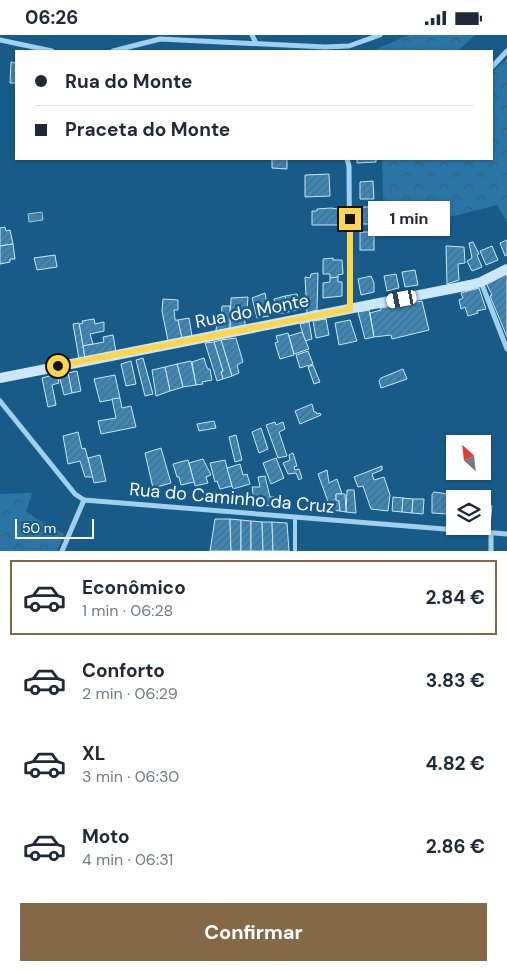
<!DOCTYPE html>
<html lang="pt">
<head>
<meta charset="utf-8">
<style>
	:root { --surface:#fff; --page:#f6f6f7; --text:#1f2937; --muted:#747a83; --line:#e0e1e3; --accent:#846848 }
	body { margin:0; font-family:"DM Sans",sans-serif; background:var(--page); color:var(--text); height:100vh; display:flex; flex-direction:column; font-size:19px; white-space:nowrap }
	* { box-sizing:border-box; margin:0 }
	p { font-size:16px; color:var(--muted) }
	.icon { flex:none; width:28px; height:28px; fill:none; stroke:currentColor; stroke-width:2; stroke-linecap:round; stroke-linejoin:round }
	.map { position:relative; height:516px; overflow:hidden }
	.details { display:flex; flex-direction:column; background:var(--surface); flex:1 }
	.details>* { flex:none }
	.top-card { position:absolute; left:15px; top:15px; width:478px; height:110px; border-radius:0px; box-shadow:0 1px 4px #0004; display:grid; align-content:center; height:110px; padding:0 20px; background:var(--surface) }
	.needle { width:32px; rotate:333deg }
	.fabs { position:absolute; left:446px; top:400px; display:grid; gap:10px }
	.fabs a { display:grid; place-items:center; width:45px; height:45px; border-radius:0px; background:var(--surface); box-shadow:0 1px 4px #0004; font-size:25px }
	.scale { position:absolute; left:15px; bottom:12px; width:79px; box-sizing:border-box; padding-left:5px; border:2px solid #fff; border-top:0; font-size:14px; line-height:18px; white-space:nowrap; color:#fff; -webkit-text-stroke:4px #185b89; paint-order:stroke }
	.end { position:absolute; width:22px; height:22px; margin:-11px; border:6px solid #ffd54a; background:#111; box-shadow:0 0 0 2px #111 }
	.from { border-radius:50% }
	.bubble { position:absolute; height:35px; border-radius:0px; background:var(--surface); box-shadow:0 1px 4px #0004; font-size:16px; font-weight:700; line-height:35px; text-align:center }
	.car { position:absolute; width:15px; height:30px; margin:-15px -8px; border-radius:6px; box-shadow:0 0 4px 1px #0007; background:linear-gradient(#fff 24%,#345 0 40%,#fff 0 76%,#345 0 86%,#fff 0) }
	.top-card b { display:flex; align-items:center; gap:18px; height:48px; font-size:19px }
	.top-card b+b { border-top:1px solid var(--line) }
	.top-card i { width:12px; height:12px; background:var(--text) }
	ul { padding:9px 0 0; list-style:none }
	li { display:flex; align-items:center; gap:15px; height:75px; margin:0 10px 8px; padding:0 10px; border:2px solid transparent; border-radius:0px }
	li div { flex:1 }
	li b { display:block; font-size:19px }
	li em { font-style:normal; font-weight:700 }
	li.selected { border-color:var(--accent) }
	li>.icon { width:45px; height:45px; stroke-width:1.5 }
	.cta { display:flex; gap:10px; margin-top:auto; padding:10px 20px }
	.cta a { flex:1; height:58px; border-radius:0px; background:var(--accent); color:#fff; font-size:20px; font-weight:700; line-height:58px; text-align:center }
	.status { display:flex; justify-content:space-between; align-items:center; height:35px; padding:0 25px; background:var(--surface); direction:ltr }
	.status svg { height:14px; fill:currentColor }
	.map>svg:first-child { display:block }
</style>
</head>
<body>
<div class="status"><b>06:26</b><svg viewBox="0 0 49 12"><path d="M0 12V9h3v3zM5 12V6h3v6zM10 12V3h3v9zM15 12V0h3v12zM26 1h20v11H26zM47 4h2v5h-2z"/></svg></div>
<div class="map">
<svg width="507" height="516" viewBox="0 0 507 516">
	<defs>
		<pattern id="forest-crowns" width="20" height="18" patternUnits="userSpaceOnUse" patternTransform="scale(1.25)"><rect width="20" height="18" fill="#2875a6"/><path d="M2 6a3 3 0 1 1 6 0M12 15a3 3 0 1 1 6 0" fill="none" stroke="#3c5e74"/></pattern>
		<pattern id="water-ripples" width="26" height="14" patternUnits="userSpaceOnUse" patternTransform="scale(1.25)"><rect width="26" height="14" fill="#4c7d9d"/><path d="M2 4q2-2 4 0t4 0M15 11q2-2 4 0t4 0" fill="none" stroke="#4c6474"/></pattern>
		<pattern id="building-hatch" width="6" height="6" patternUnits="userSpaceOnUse" patternTransform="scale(1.25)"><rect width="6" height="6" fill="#4086b2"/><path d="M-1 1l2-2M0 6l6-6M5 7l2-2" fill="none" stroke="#456f89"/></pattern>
	</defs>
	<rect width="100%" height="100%" fill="#185b89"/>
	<g fill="url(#forest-crowns)">
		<polygon points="409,0 475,0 458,16 372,16"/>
		<polygon points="507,23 507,187 497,170 458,180 384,193 382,124 491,124 491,39"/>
		<polygon points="32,458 26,476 35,483 64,499 57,516 0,516 0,459"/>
	</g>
	<polygon fill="url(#water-ripples)" stroke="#93cdf0" points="42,177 43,185 29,187 28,179"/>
	<g fill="url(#building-hatch)" stroke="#c6e6fa">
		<polygon points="11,27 16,28 16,48 10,48"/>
		<polygon points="272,124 287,124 287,134 272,133"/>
		<polygon points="357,124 376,124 376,127 357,128"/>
		<polygon points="329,139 330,161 305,162 305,140"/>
		<polygon points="373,146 374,164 360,164 360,147"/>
		<polygon points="360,172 373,172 374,189 360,189"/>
		<polygon points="331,173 338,174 338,190 312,190 312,176 317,176 317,174"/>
		<polygon points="5,192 6,196 10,195 13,209 0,211 0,193"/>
		<rect x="360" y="197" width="14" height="18"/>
		<polygon points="507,205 507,220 505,221 500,208"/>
		<polygon points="473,207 479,219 477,220 482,232 472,236 467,226 472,223 469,208"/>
		<polygon points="13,209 15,224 10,224 10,227 0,229 0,211"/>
		<polygon points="446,211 464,212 465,228 458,229 459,245 447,249"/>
		<polygon points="492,211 498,225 486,230 480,216"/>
		<polygon points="55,220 57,232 37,235 34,223"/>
		<polygon points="333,223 333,225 342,225 343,239 338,240 338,242 330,243 330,239 323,239 323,224"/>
		<polygon points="415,235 418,250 405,252 402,237"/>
		<polygon points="318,238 317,275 307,278 305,242 310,243 311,239"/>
		<polygon points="507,238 507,302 490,261 492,260 486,248"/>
		<polygon points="396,239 399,253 387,256 384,241"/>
		<polygon points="371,241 374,248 374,257 361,260 358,244"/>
		<polygon points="338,242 338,247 342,247 342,261 323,263 323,248 330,247 330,243"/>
		<polygon points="479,253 486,274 477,276 478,278 468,281 465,272 461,274 459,265 463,263 461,258"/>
		<polygon points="265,258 269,281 257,283 252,263"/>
		<polygon points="297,259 301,274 288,277 285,261"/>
		<polygon points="285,261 288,277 277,279 274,264"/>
		<polygon points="248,262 247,275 245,275 245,290 230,293 231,263"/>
		<polygon points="163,264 178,265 178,275 174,275 175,285 178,285 182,303 168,306 162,276"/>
		<polygon points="422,266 429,295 392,304 391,300 374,302 370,278 381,275 380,273"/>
		<polygon points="222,271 230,271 230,293 216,296 217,285 221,285"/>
		<polygon points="369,275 374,302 365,304 358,277"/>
		<polygon points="189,283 192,301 182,303 178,285"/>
		<polygon points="94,284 95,289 104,287 104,296 90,299 93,309 83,311 79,289 83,288 82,286"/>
		<polygon points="326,284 329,300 316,303 313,286"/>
		<polygon points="350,285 357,306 339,310 335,288"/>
		<polygon points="309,287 312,304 305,306 300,289"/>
		<polygon points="79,288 85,323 79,324 73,289"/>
		<polygon points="302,297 309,314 294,319 289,301"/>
		<polygon points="288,298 294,320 280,324 275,308 278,307 276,301"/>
		<polygon points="113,300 116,317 85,323 83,311 104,307 103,302"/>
		<polygon points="236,303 243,327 237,330 239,338 232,341 221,305"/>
		<polygon points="221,305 232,341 223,344 221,337 223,336 214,307"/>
		<polygon points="214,307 223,336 221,337 223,344 217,346 205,308"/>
		<polygon points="308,316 313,329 300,333 296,320"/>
		<polygon points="143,323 153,359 145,361 136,325"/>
		<polygon points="204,323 206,330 208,334 210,334 212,345 202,347 203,349 196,350 192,327"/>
		<polygon points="131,326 136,349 126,351 121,329"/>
		<polygon points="191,326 196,350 183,352 177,329"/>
		<polygon points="177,329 183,352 170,356 165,332"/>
		<polygon points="313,330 320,347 314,349 308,332"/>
		<polygon points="165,332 170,356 156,361 152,335"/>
		<polygon points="403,334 407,344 381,353 379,346 381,343"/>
		<polygon points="77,336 81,356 72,358 68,338"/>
		<polygon points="68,338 72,358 64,360 59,340"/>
		<polygon points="57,339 59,348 52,350 56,370 48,372 42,343"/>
		<polygon points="115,340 120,363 100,367 94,344"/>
		<polygon points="120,363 122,373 131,371 136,392 101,399 98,386 116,383 112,364"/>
		<polygon points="312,369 314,377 316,377 317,379 320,378 321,380 300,389 295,376"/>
		<polygon points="214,386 216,393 199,396 197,389"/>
		<polygon points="275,387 276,390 283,387 285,394 279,397 287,421 278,423 266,390"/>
		<polygon points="261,393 268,414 259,418 252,397"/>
		<polygon points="78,397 82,414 85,413 93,442 85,442 80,426 68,429 63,401"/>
		<polygon points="236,400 242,425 235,427 229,402"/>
		<polygon points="161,413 171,448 153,453 145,418"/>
		<polygon points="293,418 297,431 294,432 295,435 299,434 302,443 299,445 296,438 288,439 283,428 290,425 289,420"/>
		<polygon points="100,420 106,446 94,448 88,423"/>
		<polygon points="276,423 284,443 271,449 263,428"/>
		<polygon points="203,424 211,440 206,442 208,448 195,451 189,428"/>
		<polygon points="188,425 194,447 181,450 179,442 177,442 173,429"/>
		<polygon points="225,425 232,451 220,454 217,446 215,447 210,428"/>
		<polygon points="240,429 243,440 247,439 250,449 233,454 227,433"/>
		<polygon points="382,431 382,435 372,439 374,445 384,442 390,460 388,476 371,474 363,451 358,452 354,442"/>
		<polygon points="327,435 329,448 337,444 342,459 336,459 336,465 339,466 340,476 331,475 318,439"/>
		<polygon points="265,441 270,462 275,462 278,471 255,470 252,452 260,452 258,442"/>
		<polygon points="347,455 354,455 356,478 346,477"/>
		<polygon points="434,457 448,459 447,479 432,478 432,460"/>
		<polygon points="336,459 345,459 346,477 340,476 339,466 336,465"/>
		<polygon points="393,462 403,463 402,477 392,476"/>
		<polygon points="403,463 413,464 412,478 402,477"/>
		<polygon points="413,464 424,464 423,479 412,478"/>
		<polygon points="482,469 492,471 490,490 482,489"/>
		<polygon points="215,484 230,484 231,516 210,516"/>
		<polygon points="230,484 241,485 241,516 231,516"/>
		<polygon points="241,485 251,486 251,516 241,516"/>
		<polygon points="251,486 262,487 263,516 251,516"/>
		<polygon points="262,487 272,487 273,516 263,516"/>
		<polygon points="272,487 287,488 289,516 273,516"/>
	</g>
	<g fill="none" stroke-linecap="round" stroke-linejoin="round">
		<polyline stroke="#a0d0ee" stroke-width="4" points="295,482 295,516"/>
		<g stroke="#a0d0ee" stroke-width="5">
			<polyline points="252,0 256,8"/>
			<polyline points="0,5 52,16"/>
			<polyline points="113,16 160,4 325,12 349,11 380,0"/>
			<polyline points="491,33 507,16"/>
			<polyline points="347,124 349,131 350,273"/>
			<polyline points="481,247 507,314"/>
			<polyline points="0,366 75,459 84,465 507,499"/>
			<polyline points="491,498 491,516"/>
			<polyline points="62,516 84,465"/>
		</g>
		<polyline stroke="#cde7fa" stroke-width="10" points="0,343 470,250 481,247 507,234"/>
	</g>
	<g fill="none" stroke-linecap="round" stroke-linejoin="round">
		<polyline stroke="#ffd54a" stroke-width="6" points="58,331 350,274 350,184"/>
	</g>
	<g text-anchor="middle" stroke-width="5" stroke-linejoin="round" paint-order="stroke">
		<g font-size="18" fill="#fff" stroke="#185b89">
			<text transform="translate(252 276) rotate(-11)" y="6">Rua do Monte</text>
			<text transform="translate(232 463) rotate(5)" y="6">Rua do Caminho da Cruz</text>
		</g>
	</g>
</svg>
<div class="fabs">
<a><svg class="needle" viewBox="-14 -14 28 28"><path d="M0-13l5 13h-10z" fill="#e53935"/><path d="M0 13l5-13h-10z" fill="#747a83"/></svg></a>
<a><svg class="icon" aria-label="layers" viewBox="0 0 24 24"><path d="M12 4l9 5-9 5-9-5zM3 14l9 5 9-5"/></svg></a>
</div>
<div class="scale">50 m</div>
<i class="end from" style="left:58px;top:331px"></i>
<i class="end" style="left:350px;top:184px"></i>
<div class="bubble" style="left:368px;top:166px;width:82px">1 min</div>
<i class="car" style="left:402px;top:264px;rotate:259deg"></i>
<div class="top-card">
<b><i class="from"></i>Rua do Monte</b>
<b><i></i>Praceta do Monte</b>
</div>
</div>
<section class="details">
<ul>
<li class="selected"><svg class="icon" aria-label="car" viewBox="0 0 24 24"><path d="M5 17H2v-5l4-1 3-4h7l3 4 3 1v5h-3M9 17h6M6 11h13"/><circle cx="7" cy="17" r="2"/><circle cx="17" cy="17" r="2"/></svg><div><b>Econômico</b><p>1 min · 06:28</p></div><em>2.84 €</em></li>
<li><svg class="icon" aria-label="car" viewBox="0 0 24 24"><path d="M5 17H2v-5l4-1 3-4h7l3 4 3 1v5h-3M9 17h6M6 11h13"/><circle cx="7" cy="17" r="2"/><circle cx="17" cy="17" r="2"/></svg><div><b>Conforto</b><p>2 min · 06:29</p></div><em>3.83 €</em></li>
<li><svg class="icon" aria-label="car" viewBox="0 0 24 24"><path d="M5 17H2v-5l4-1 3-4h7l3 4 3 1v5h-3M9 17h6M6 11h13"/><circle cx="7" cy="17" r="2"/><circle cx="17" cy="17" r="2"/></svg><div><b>XL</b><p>3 min · 06:30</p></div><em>4.82 €</em></li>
<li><svg class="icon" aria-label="car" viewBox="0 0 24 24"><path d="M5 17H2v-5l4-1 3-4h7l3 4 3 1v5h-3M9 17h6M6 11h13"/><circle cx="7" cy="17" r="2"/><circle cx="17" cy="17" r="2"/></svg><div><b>Moto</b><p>4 min · 06:31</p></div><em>2.86 €</em></li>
</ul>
<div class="cta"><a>Confirmar</a></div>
</section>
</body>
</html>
